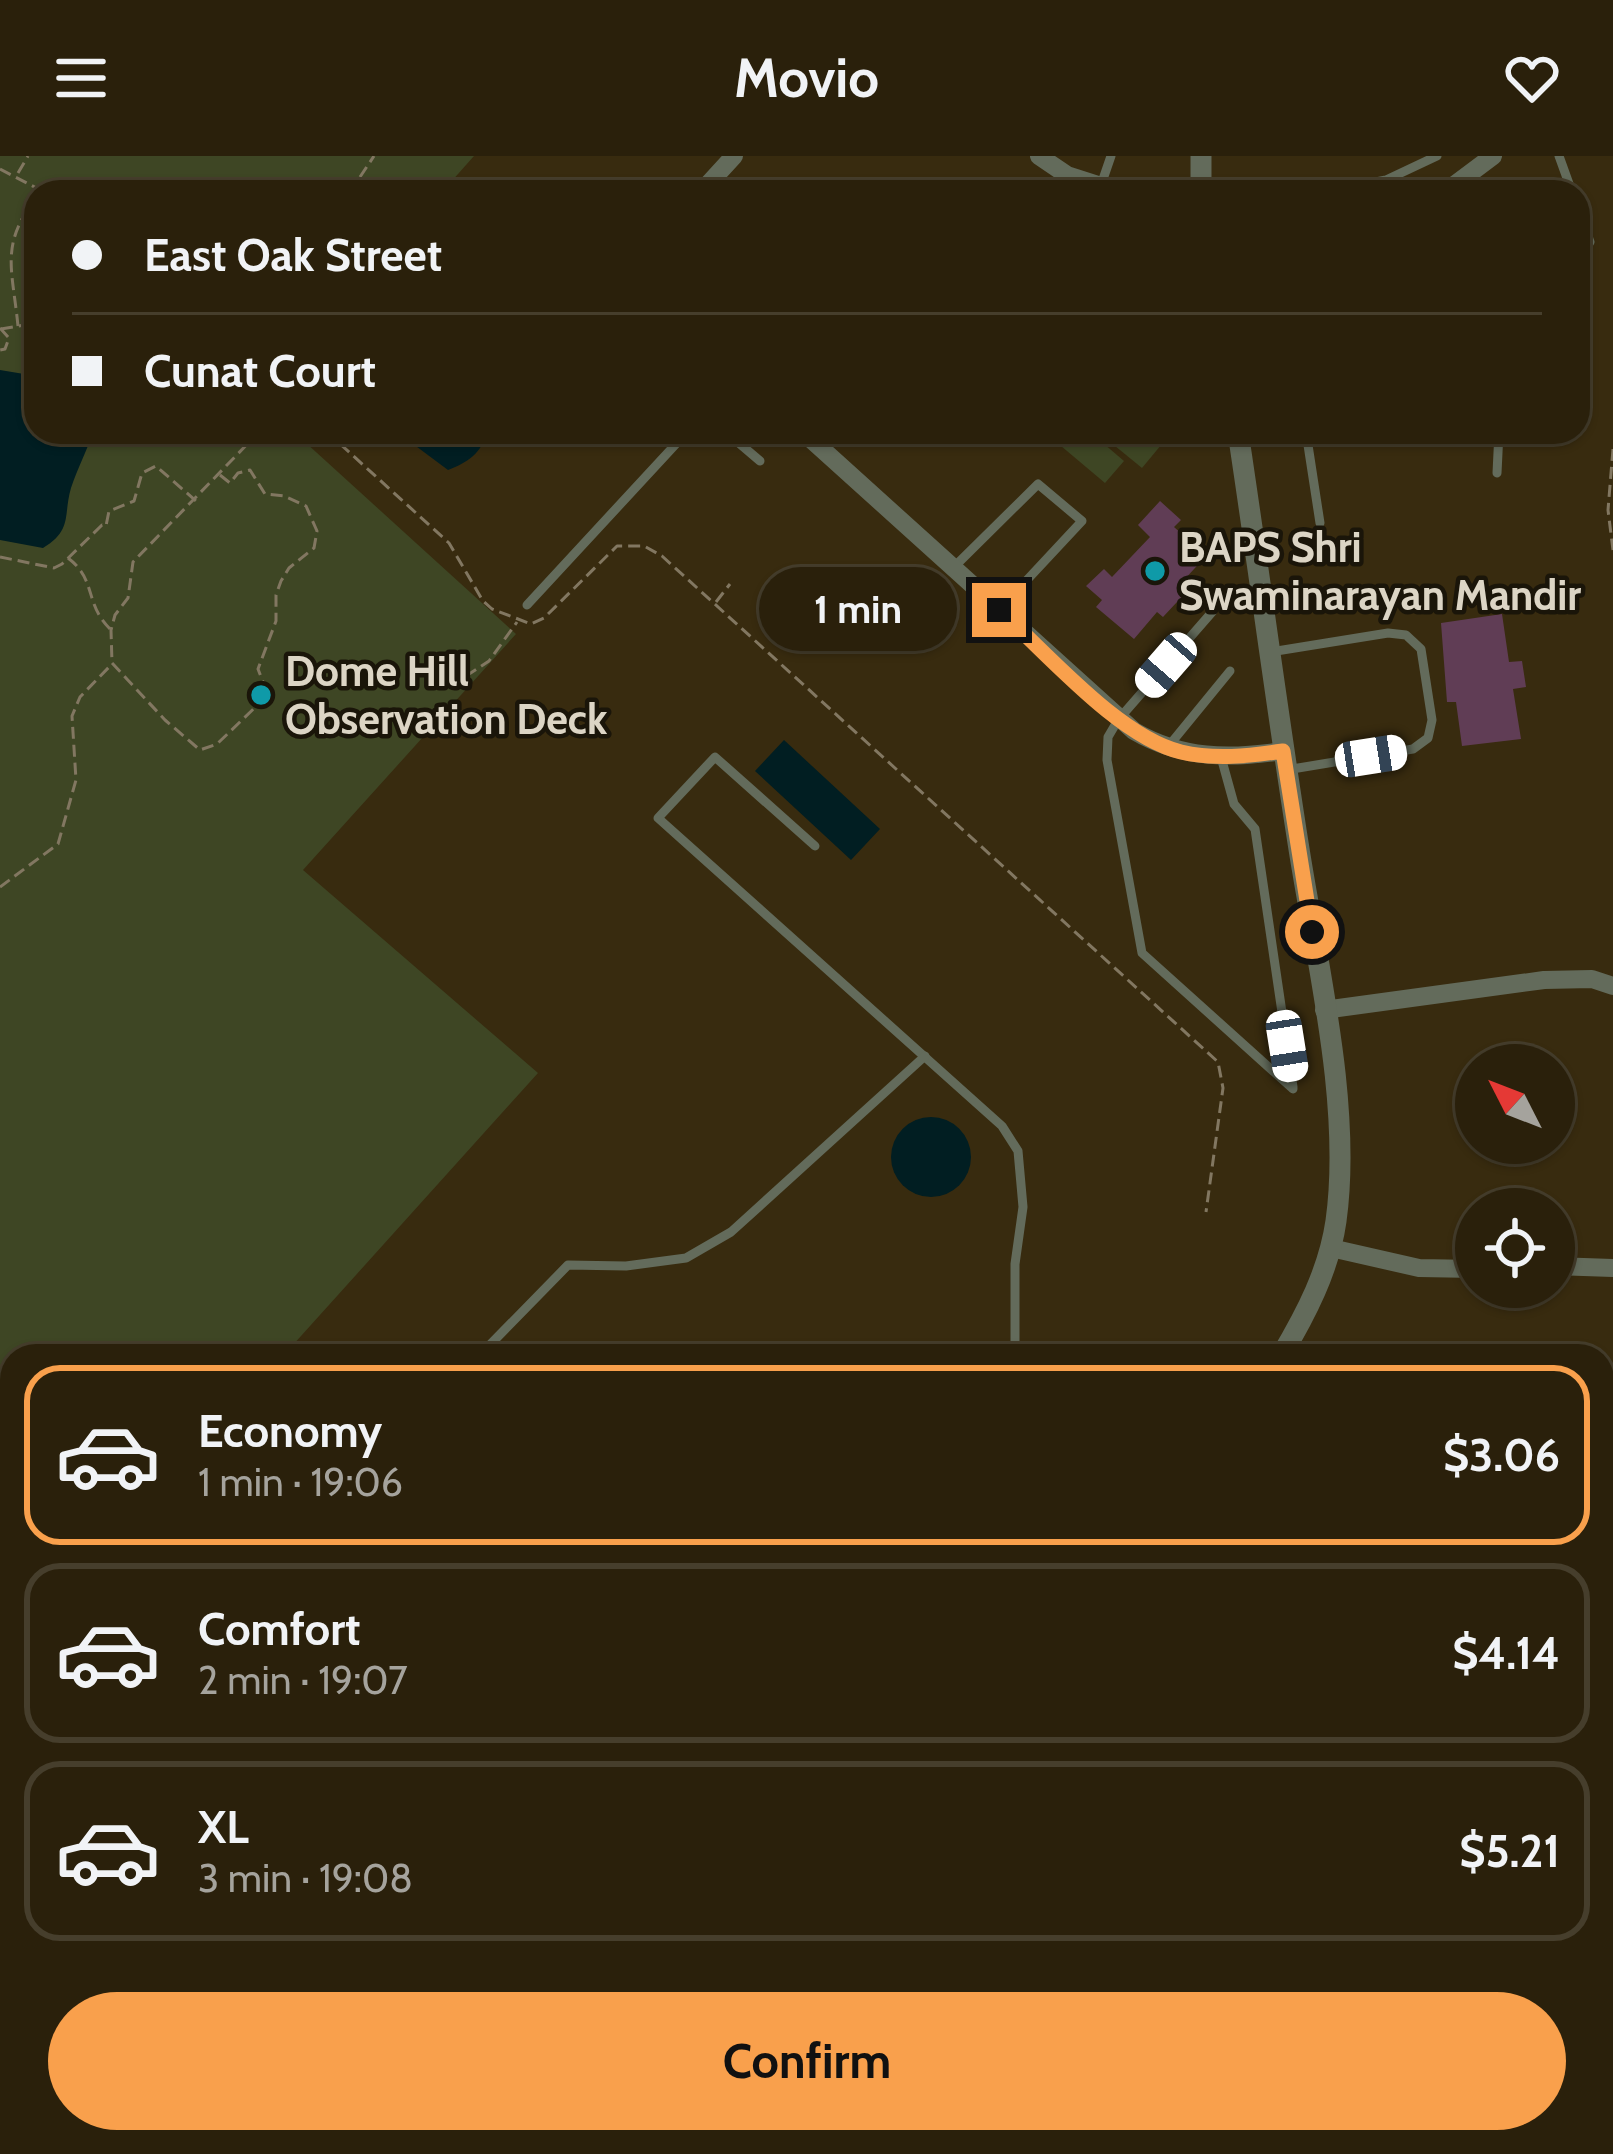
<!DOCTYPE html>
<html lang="en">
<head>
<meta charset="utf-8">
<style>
	:root { --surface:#2a200b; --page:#322814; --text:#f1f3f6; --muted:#a5a39d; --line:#463e2c; --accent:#f9a04c }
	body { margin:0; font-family:Cabin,sans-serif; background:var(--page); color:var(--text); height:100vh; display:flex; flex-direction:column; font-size:45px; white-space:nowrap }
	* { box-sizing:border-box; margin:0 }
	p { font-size:39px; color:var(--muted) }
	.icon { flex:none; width:66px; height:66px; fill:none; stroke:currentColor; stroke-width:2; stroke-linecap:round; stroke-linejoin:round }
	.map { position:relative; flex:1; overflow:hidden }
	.panel { position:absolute; left:0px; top:1188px; width:1614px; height:810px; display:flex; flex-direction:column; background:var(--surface); border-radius:36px 36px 0 0; box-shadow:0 3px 9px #0004,0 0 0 3px var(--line) }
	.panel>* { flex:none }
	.guide { position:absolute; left:24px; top:24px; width:1566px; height:264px; border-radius:36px; box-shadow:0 3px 9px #0004,0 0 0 3px var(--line); display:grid; align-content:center; height:264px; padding:0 48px; background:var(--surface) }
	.needle { width:78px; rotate:312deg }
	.tools { position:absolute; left:1455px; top:888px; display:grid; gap:24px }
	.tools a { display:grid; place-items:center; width:120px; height:120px; border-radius:50%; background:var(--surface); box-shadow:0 3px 9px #0004,0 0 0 3px var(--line); font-size:60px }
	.end { position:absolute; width:54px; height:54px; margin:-27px; border:15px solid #f9a04c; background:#111; box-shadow:0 0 0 6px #111 }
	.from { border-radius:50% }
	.bubble { position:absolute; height:84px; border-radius:42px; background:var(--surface); box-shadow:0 3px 9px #0004,0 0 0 3px var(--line); font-size:39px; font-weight:800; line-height:84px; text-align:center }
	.car { position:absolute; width:36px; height:72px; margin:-36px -18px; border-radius:15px; box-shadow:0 0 9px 3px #0007; background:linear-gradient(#fff 24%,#345 0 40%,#fff 0 76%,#345 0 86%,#fff 0) }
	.guide b { display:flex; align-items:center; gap:42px; height:114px; font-size:45px }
	.guide b+b { border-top:3px solid var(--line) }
	.guide i { width:30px; height:30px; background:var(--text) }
	ul { padding:21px 0 0; list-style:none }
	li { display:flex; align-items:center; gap:36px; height:180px; margin:0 24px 18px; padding:0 24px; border:6px solid var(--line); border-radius:36px }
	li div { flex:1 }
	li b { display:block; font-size:45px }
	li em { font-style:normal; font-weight:800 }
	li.current { border-color:var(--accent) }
	li>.icon { width:108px; height:108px; stroke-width:1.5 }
	.button { display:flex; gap:24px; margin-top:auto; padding:24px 48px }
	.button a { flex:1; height:138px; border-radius:72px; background:var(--accent); color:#111; font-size:48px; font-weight:800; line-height:138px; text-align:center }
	header { display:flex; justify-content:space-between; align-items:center; height:156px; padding:0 48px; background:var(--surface); font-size:54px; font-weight:800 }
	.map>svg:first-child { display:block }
</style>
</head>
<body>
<header><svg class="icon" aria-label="menu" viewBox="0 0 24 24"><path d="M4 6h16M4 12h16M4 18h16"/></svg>Movio<svg class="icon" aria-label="heart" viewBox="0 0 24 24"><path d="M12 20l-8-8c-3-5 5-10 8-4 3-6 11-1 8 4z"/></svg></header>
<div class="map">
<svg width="1613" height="1998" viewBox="0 0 1613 1998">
	<rect width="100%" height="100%" fill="#382b0f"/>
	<g fill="#3e4624">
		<polygon points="0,0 474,0 442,36 36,36 36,276 294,276 516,478 303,714 538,917 283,1200 12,1200 12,1474 0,1482"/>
		<polygon points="1051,276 1090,276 1124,305 1105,327 1048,279"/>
		<polygon points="1098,276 1170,276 1171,277 1142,312"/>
	</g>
	<g fill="#011e22">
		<path d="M 0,214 L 36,220 L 36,276 L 93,276 C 87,295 77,313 71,332 C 63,359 73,374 43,392 L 0,384 Z"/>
		<path d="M 397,276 L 487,276 C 481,298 468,306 448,314 Z"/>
		<polygon points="784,584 880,673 851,704 755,615"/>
		<circle cx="931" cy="1001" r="40"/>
	</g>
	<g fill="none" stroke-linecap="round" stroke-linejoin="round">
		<g stroke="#011e22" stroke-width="4.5">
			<polyline points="741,1191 750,1200"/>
			<polyline points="0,1363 12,1355"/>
			<polyline points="1602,1867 1613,1870"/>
		</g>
	</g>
	<g fill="#603d55">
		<polygon points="1160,345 1181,364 1174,371 1206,400 1183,425 1191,431 1163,461 1157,456 1134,483 1096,451 1102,444 1086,430 1104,413 1112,421 1150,381 1138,369"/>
		<polygon points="1502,458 1509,506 1522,505 1526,531 1513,533 1521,583 1462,590 1456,546 1447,546 1441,467"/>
	</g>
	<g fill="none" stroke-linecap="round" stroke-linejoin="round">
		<g stroke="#827761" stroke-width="3" stroke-dasharray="12 6" stroke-linecap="butt">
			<polyline points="0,13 44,36"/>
			<polyline points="18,17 28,0"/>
			<polyline points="350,36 374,0"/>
			<path d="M 18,170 C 12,110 0,90 36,41"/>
			<polyline points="0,172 9,182 5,193 0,194"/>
			<polyline points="1,173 36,167"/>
			<polyline points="327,276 449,387 483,445 492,453 531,468 544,462 617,390 644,390 662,400 1218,906 1223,932 1206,1056"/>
			<polyline points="1613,293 1608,354 1613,394"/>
			<polyline points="220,319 230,327 238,317 250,314 265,338 284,340 306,350 317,375 314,392 289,412 281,425 276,439 276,465 258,513 268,539 217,588 200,594 165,564 112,507 111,474 115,459 128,442 133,406 259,276"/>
			<polyline points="0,401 54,412 62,408 102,369 106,370 109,355 134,345 142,317 156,310 196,345"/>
			<path d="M 68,402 C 97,424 84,447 110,473"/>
			<polyline points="716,446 730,428"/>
			<polyline points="466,520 489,505 517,466"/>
			<polyline points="0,731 58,688 76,624 72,560 80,541 111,509"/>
			<polyline points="1602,1947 1613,1948"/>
		</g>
		<g stroke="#636b5b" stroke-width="9">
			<polyline points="1559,0 1572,36"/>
			<polyline points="1101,29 1111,0"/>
			<polyline points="1324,36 1386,24 1437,0"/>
			<polyline points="1578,52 1590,86 1578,104"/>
			<polyline points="726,276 760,305"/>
			<polyline points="1306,276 1320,367"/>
			<polyline points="1497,317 1499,276"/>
			<polyline points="953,412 1038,328 1082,365 999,454"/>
			<polyline points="527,449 687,276"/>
			<polyline points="1213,455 1118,564 1108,581 1107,604 1142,797 1293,933"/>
			<polyline points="1270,496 1388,477 1406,479 1421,493 1432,564 1428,582 1413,593 1286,614"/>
			<polyline points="1167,592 1230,515"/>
			<polyline points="1221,601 1234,648 1255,673 1293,931"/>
			<polyline points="815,690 715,601 658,662 1002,970 1018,995 1023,1051 1015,1108 1015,1187 1020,1200"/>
			<polyline points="479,1200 568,1109 626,1110 686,1102 731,1076 925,900"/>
		</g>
		<g stroke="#636b5b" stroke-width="18">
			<polyline points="1039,0 1067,19 1120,36"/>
			<polyline points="701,36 734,0"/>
			<polyline points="1445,36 1493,0"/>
			<path d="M 803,276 L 1134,575 C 1182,603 1229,603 1283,595"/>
			<polyline points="1324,854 1544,824 1592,823 1613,830"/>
			<polyline points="1331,1092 1419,1112 1476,1113"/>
			<polyline points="1554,1110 1613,1112"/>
			<polyline points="1602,1436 1613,1438"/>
			<polyline points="0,1708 12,1695"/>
			<polyline points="0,1848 12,1859"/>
			<polyline points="149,1986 162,1998"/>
			<polyline points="941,1986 954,1998"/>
		</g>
		<g stroke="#636b5b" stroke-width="21">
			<polyline points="1201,0 1201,36"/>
			<path d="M 1238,276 C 1259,415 1277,554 1299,693 C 1317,808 1352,950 1336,1065 C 1329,1114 1306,1158 1281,1200"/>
			<polyline points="556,1998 567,1986"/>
		</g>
	</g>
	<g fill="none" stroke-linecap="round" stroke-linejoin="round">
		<path stroke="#f9a04c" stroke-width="15" d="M 999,454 C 1048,498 1119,581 1181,596 C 1215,604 1249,600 1283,595 L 1312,776"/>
	</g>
	<g fill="#0f9aa8" stroke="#1a1509" stroke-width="4.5">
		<circle cx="1155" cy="415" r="12"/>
		<circle cx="261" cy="539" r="12"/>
	</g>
	<g text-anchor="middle" stroke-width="9" stroke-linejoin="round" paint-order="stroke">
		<g font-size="42" font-weight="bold" fill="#dcd5c5" stroke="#1a1509" text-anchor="start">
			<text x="1179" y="406">BAPS Shri<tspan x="1179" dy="48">Swaminarayan Mandir</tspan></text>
			<text x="285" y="530">Dome Hill<tspan x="285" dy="48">Observation Deck</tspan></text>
		</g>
	</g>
</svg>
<div class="tools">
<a><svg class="needle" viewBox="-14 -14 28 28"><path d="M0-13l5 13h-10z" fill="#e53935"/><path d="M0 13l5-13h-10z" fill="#a5a39d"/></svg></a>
<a><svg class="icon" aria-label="locate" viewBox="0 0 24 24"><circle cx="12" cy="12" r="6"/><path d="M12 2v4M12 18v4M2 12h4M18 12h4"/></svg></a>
</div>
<i class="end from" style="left:1312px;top:776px"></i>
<i class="end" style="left:999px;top:454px"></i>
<div class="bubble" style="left:759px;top:411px;width:198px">1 min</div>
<i class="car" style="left:1166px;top:509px;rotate:221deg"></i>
<i class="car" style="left:1371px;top:600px;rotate:81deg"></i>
<i class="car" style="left:1287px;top:890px;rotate:171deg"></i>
<div class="guide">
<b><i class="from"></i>East Oak Street</b>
<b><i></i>Cunat Court</b>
</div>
<section class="panel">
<ul>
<li class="current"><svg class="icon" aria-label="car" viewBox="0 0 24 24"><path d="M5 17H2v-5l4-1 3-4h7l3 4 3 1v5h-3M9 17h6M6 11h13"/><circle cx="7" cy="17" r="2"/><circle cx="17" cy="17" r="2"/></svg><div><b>Economy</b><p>1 min · 19:06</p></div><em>$3.06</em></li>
<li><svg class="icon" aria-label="car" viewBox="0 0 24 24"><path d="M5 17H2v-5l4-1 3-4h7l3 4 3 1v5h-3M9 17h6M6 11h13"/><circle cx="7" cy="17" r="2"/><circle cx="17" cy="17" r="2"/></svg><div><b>Comfort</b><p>2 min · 19:07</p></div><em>$4.14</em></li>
<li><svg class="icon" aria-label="car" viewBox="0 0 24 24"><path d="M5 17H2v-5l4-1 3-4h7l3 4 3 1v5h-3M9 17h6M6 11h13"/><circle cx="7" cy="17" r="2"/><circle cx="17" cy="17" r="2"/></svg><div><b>XL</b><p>3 min · 19:08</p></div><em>$5.21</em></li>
</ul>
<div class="button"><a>Confirm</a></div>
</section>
</div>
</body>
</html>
